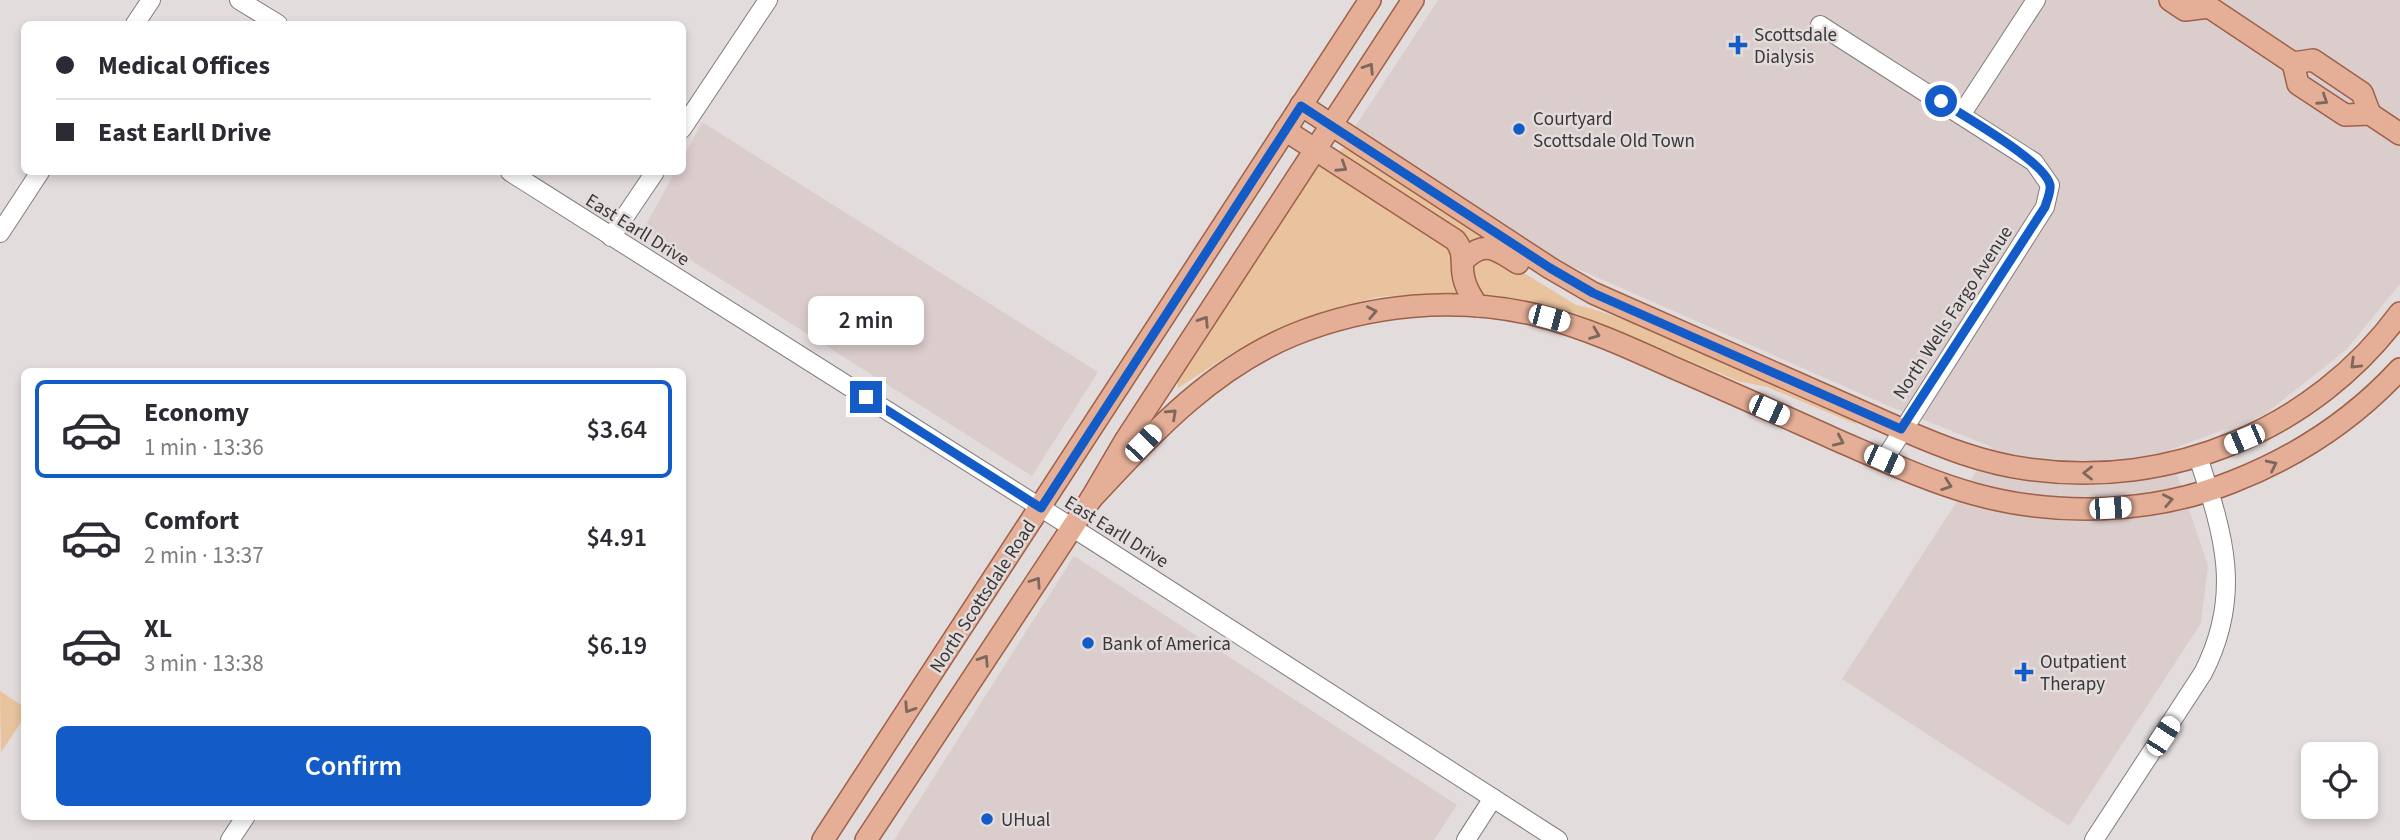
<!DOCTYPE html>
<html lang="en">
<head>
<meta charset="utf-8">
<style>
	:root { --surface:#fff; --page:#f2f2f3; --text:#2b2b33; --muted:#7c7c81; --line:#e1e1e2; --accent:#135cc7 }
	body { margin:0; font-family:"Source Sans 3",sans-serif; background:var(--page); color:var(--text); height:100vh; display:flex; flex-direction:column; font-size:26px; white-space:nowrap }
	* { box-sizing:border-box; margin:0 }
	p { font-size:23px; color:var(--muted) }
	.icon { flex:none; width:38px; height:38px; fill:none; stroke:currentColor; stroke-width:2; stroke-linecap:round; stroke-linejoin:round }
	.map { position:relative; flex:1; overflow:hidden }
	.details { position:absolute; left:21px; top:368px; width:665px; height:452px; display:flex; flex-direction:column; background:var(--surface); border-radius:10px; box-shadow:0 4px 10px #0003 }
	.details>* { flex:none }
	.banner { position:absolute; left:21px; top:21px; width:665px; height:154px; border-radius:10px; box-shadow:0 4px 10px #0003; display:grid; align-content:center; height:154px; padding:0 35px; background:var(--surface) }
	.fabs { position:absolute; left:2301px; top:742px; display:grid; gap:14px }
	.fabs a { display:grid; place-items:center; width:77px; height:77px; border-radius:10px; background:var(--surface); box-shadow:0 4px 10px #0003; font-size:35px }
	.end { position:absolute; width:32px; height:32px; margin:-16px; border:9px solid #135cc7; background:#fff; box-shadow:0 0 0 4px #fff }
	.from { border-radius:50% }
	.bubble { position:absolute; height:49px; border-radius:10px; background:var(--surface); box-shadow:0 4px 10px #0003; font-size:23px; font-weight:600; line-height:49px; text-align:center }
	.car { position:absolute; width:21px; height:42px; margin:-21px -10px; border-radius:9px; box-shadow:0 0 5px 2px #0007; background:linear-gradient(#fff 24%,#345 0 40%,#fff 0 76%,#345 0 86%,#fff 0) }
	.banner b { display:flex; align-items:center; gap:24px; height:66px; font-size:26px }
	.banner b+b { border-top:2px solid var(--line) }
	.banner i { width:18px; height:18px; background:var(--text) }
	ul { padding:12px 0 0; list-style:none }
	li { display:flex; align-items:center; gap:21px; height:98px; margin:0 14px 10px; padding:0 21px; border:4px solid transparent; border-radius:10px }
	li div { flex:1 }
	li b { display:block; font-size:26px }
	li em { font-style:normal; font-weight:600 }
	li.selected { border-color:var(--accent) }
	li>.icon { width:63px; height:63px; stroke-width:1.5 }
	.primary-button { display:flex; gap:14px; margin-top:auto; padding:14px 35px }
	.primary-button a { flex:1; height:80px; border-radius:10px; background:var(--accent); color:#fff; font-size:28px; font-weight:600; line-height:80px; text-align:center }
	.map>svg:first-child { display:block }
</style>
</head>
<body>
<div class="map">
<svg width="2400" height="840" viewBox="0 0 2400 840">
	<rect width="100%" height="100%" fill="#e3dcdc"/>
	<g fill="#dccdcd">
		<polygon points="1438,0 2400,0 2400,284 2346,350 2264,415 2169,450 2208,566 2201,623 2069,826 1842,679 1992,447 1891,407 1542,253 1353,130"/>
		<polygon points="702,122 1098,372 1032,476 643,230 675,172 682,172 683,158"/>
		<polygon points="1074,556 1457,805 1434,840 894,840"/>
	</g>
	<g fill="#e8c39e">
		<polygon points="1347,145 1487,239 1501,259 1576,305 1593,309 1651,329 1851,417 1858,425 1767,387 1738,381 1575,313 1491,295 1446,293 1378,297 1324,311 1266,335 1232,353 1178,388 1177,381 1203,338 1312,172"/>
		<polygon points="0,691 24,707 24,718 1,752"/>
	</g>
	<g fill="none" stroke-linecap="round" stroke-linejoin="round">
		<defs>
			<g id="minor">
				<polyline points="239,0 278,24"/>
				<polyline points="135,24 151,0"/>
				<polyline points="1820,25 2034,162 2050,185 2045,207 1884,460"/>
				<polyline points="1961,115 2036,0"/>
				<polyline points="682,129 768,0"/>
				<polyline points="510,172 1095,542 1558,840"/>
				<polyline points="0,233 40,172"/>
				<polyline points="611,237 655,172"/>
				<polyline points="230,840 246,816"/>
				<polyline points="1466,840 1493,798"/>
				<path d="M 2094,840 L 2203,673 C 2243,595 2224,535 2198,457"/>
			</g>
			<g id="major">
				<polyline points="2170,0 2185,10 2209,7"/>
				<polyline points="2205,0 2209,7 2293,63 2298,84 2345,115 2370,114 2400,134"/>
				<polyline points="2293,63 2313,60 2362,93 2370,114"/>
				<path d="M 1301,105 L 1550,268 L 1593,293 L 1901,429 C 1942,447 1983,463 2027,469 C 2170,490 2315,429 2400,313"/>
				<path d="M 1285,130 L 1455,240 C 1466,253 1460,264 1464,279 C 1466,289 1472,297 1477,306"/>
				<path d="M 1464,260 C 1485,239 1497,250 1518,263"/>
				<path d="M 1091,499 C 1152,434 1209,370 1293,335 C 1369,304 1456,296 1536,315 C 1584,327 1628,347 1672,367 C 1728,391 1783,416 1839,441 C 1883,460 1927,481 1974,494 C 2057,517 2152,514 2232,482 C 2296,457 2353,420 2400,369"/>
				<polyline points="823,840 1370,0"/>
				<polyline points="866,840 1091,499 1125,441 1413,0"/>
			</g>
		</defs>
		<use href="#minor" stroke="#827c7c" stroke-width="20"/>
		<use href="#major" stroke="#9d6149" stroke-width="24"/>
		<use href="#minor" stroke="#fff" stroke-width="18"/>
		<use href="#major" stroke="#e4ae97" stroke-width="21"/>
	</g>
	<defs><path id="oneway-chevron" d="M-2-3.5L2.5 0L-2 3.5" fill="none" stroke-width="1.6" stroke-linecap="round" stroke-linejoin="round" transform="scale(1.75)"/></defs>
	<g stroke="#7e675d">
		<use href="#oneway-chevron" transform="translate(1369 68) rotate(-57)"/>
		<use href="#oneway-chevron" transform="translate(2323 100) rotate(33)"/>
		<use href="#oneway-chevron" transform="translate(1342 167) rotate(33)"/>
		<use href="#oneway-chevron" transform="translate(1372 312) rotate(-11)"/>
		<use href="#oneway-chevron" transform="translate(1204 321) rotate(-57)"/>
		<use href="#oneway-chevron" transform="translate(1595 334) rotate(21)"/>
		<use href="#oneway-chevron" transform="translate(2355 364) rotate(136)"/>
		<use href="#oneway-chevron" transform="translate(1172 414) rotate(-43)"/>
		<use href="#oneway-chevron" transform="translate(1839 441) rotate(24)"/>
		<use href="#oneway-chevron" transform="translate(2272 465) rotate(-26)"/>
		<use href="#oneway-chevron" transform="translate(2088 473) rotate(-180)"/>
		<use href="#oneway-chevron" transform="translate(1947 485) rotate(19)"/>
		<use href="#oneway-chevron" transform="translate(2168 500) rotate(-11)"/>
		<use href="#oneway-chevron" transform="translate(1036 582) rotate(-56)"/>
		<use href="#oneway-chevron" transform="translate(984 660) rotate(-57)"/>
		<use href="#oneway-chevron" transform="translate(909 708) rotate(123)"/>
	</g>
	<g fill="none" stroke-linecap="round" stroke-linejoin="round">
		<path stroke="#135cc7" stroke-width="9" d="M 866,397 L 1041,508 L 1301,106 L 1550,268 L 1593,293 L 1901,429 L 2045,207 C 2047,200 2051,192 2050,185 C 2045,161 1963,116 1941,101"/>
	</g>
	<g fill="#135cc7" stroke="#e3dcdc" stroke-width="2.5">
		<path d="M1734.5 34.5h7v7h7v7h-7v7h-7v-7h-7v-7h7z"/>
		<circle cx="1519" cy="129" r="7"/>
		<circle cx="1088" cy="643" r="7"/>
		<path d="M2020.5 661.5h7v7h7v7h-7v7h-7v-7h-7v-7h7z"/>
		<circle cx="987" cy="819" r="7"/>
	</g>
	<g text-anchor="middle" stroke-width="5" stroke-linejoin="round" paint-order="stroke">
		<g font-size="19" fill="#3a3737" stroke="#e3dcdc" text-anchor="start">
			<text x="1754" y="41">Scottsdale<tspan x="1754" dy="22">Dialysis</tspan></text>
			<text x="1533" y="125">Courtyard<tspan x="1533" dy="22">Scottsdale Old Town</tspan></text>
			<text x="1102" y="650">Bank of America</text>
			<text x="2040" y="668">Outpatient<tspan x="2040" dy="22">Therapy</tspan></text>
			<text x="1001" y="826">UHual</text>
		</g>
		<g font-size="19" fill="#3a3737" stroke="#e3dcdc">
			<text transform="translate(638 229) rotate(32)" y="7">East Earll Drive</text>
			<text transform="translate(1952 312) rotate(-57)" y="7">North Wells Fargo Avenue</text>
			<text transform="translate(1117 531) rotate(32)" y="7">East Earll Drive</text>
			<text transform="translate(982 596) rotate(-57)" y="7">North Scottsdale Road</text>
		</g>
	</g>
</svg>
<div class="fabs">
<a><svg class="icon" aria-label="locate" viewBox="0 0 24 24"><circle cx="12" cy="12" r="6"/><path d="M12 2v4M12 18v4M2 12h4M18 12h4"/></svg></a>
</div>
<i class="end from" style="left:1941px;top:101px"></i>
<i class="end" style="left:866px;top:397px"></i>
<div class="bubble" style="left:808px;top:296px;width:116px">2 min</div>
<i class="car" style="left:1549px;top:318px;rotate:105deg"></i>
<i class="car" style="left:1769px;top:410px;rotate:114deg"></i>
<i class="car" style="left:2244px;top:439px;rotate:247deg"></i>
<i class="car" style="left:1143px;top:443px;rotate:44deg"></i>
<i class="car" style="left:1884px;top:460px;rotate:114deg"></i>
<i class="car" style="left:2110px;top:508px;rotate:86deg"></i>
<i class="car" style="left:2163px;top:736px;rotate:33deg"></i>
<div class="banner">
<b><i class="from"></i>Medical Offices</b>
<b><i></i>East Earll Drive</b>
</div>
<section class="details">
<ul>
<li class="selected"><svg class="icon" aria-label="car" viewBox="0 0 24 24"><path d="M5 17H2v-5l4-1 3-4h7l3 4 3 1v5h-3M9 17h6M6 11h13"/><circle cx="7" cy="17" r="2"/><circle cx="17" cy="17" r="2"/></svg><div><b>Economy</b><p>1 min · 13:36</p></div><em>$3.64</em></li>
<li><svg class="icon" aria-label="car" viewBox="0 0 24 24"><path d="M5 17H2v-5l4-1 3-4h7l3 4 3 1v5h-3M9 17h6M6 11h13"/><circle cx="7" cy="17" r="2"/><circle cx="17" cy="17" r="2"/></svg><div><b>Comfort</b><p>2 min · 13:37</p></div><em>$4.91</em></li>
<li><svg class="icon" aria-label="car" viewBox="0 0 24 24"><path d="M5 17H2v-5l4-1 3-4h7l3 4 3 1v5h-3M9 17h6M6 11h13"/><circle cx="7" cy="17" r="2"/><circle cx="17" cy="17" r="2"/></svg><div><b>XL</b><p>3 min · 13:38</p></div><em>$6.19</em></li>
</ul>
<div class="primary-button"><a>Confirm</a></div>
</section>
</div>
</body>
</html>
